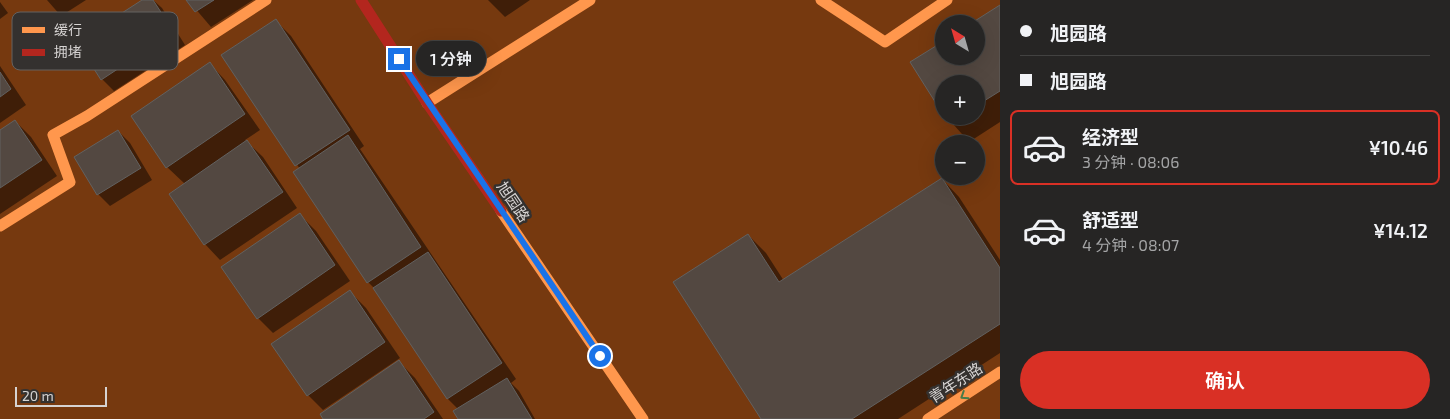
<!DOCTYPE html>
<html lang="zh">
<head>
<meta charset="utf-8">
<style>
	:root { --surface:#262524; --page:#323131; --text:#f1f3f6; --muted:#a4a5a6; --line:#424241; --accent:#d93025 }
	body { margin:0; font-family:"Exo 2","Noto Sans SC",sans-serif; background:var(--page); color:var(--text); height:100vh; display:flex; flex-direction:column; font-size:19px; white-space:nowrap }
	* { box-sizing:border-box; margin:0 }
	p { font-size:16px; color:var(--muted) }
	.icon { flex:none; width:28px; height:28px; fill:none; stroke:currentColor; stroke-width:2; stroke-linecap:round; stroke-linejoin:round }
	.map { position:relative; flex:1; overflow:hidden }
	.panel { display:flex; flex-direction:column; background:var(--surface); width:450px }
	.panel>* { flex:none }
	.top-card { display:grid; align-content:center; height:110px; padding:0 20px; background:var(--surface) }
	.needle { width:32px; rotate:323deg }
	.buttons { position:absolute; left:935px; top:15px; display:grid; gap:10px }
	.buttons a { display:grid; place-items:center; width:50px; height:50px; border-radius:50%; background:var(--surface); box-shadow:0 5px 20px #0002,0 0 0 1px var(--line); font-size:25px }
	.scale { position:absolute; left:15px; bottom:12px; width:92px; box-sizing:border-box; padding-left:5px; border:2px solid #d6d3d2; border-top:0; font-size:14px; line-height:18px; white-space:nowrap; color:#d6d3d2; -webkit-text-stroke:4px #34312f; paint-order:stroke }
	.end { position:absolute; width:22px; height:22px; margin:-11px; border:6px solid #1a73e8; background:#fff; box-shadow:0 0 0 2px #fff }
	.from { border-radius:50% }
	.bubble { position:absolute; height:35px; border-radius:18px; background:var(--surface); box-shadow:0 5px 20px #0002,0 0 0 1px var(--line); font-size:16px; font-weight:600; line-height:35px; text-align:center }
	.top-card b { display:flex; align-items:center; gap:18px; height:48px; font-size:19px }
	.top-card b+b { border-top:1px solid var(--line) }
	.top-card i { width:12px; height:12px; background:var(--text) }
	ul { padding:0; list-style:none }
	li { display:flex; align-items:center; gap:15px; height:75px; margin:0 10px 8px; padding:0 10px; border:2px solid transparent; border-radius:8px }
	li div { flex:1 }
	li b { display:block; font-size:19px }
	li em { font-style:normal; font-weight:600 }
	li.on { border-color:var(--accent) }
	li>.icon { width:45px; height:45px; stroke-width:1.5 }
	.button { display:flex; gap:10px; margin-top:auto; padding:10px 20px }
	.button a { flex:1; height:58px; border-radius:30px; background:var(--accent); color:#fff; font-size:20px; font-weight:600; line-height:58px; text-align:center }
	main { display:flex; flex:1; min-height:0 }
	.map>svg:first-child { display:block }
</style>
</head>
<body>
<main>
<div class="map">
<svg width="1000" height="419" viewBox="0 0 1000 419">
	<rect width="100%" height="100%" fill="#333130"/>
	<path fill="#76390f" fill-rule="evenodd" d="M 0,0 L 1000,0 L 1000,419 L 0,419 ZM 944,24 L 976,24 L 976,56 L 944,56 ZM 944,84 L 976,84 L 976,116 L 944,116 ZM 944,144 L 976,144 L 976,176 L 944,176 Z"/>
	<g fill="#0007">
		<polygon points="47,0 86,0 61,16"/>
		<polygon points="144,0 153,0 162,8 185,45 114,91 102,79"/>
		<polygon points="188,0 253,0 211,27"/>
		<polygon points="488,0 530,0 505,17"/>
		<polygon points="0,2 8,13 0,19"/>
		<polygon points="1000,6 1000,122 969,142 946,116 976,116 976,84 944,56 976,56"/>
		<polygon points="276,21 291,36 364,146 360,149 516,379 511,383 519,391 535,419 459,419 458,409 448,399 376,290 368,282 300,169 223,56"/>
		<polygon points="210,64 225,80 260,130 245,140 263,157 297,208 220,260 205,244 185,184 167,167"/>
		<polygon points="0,66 26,105 0,123"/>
		<polygon points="15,121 31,137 57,176 0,214 0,131"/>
		<polygon points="118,131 130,143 152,180 110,206 98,194"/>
		<polygon points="942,179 959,197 1000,260 1000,353 898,419 763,419 748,235 766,253 784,281"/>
		<polygon points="300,215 316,231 350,281 273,333 258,318"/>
		<polygon points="350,292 366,308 400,358 323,410 308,395"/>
		<polygon points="399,362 415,378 443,419 325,419"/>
	</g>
	<g fill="#534841" stroke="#626160">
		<polygon points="142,0 153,0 174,32 101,80 77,42"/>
		<polygon points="186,0 214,0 195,12"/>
		<polygon points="1000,5 1000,91 976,106 976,84 944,84 944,116 910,62 944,41 944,56 976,56 976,24 970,24"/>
		<polygon points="276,19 350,130 295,166 221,55"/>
		<polygon points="210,62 245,114 166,168 131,116"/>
		<polygon points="0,72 11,89 0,97"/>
		<polygon points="944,116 960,116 949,123"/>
		<polygon points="15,120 42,160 0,188 0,130"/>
		<polygon points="118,130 141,168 97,195 74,157"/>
		<polygon points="348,135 421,247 367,283 293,172"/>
		<polygon points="247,140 283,192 204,245 169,194"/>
		<polygon points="942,178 1000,268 1000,324 852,419 761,419 673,282 748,234 779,282"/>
		<polygon points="300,213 335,265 257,319 221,267"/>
		<polygon points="428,252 502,363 447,399 373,288"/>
		<polygon points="350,290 385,342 307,396 271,344"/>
		<polygon points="399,360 434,412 424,419 323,419 320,414"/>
		<polygon points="507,378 532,419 458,419 453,411"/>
	</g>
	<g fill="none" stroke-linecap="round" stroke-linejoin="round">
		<g stroke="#ff974d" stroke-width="11">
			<polyline points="821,0 885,42 947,0"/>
			<polyline points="427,103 590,0"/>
			<polyline points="501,211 643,419"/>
			<polyline points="0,226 70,182 53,135 87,116 266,0"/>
			<polyline points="928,419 1000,372"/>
		</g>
		<polyline stroke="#b3261e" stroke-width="11" points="361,0 427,103 501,211"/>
	</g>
	<defs><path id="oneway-chevron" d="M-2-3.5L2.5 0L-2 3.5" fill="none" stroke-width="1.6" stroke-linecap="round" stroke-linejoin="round" transform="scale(1.25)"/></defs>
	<use stroke="#497b49" href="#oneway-chevron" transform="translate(964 396) rotate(147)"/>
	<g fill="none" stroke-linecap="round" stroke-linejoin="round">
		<polyline stroke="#1a73e8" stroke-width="6" points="399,59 600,356"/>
	</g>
	<g text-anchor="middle" stroke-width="5" stroke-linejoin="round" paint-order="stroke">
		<g font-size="15" fill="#d6d3d2" stroke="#34312f">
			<text transform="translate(513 202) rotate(56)" y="5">旭园路</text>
			<text transform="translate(956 383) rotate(-33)" y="5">青年东路</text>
		</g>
	</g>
	<rect x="12" y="12" width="166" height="58" rx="8" fill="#34312f" stroke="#656260" stroke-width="1"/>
	<rect x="22" y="27" width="23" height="6" fill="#ff974d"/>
	<rect x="22" y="49" width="23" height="7" fill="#b3261e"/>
	<g font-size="14" fill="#d6d3d2">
		<text x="54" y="35">缓行</text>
		<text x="54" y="57">拥堵</text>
	</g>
</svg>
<div class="buttons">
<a><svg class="needle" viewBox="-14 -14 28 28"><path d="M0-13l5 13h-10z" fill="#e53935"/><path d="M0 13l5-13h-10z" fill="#a4a5a6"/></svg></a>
<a>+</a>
<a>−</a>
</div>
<div class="scale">20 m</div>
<i class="end from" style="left:600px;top:356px"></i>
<i class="end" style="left:399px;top:59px"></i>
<div class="bubble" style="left:416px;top:41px;width:70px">1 分钟</div>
</div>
<section class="panel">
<div class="top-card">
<b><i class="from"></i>旭园路</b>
<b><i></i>旭园路</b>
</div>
<ul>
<li class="on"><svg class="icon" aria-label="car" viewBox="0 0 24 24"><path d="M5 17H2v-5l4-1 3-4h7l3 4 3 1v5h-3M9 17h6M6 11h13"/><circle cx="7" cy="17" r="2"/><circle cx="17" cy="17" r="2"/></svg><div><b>经济型</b><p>3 分钟 · 08:06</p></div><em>¥10.46</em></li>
<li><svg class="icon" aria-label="car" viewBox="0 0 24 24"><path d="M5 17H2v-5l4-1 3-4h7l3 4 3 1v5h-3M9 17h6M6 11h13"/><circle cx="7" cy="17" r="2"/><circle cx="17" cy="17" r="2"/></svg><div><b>舒适型</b><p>4 分钟 · 08:07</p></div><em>¥14.12</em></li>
</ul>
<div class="button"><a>确认</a></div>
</section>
</main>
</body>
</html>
